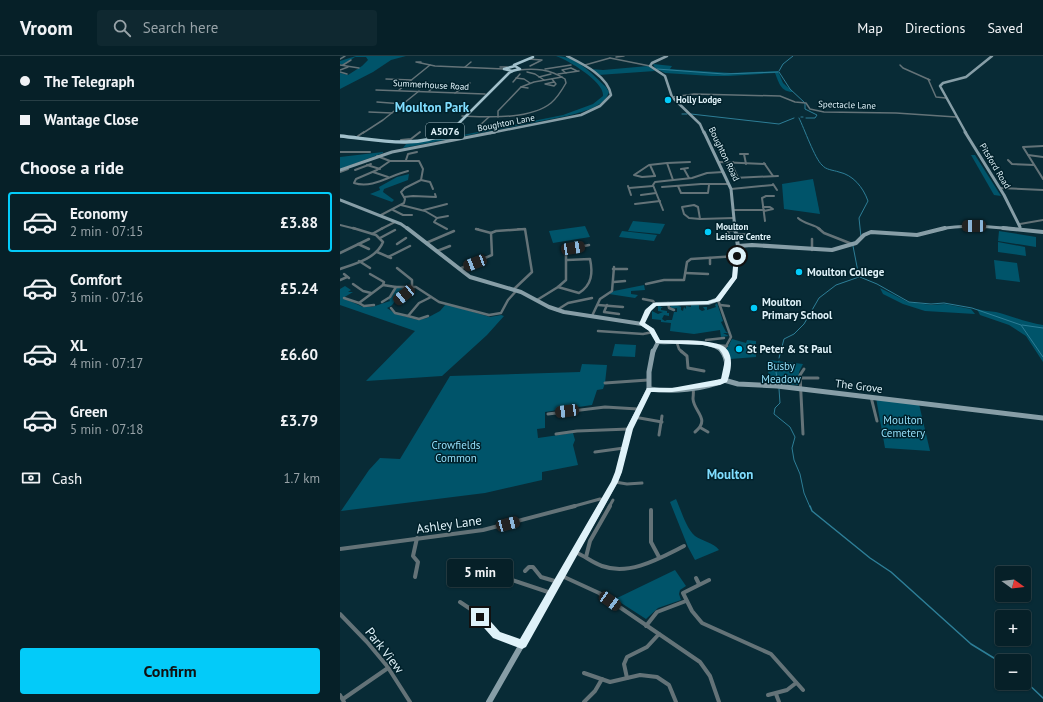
<!DOCTYPE html>
<html lang="en">
<head>
<meta charset="utf-8">
<style>
	:root { --surface:#062028; --page:#0f2830; --text:#f1f3f6; --muted:#98a3a8; --line:#273e45; --accent:#03cbf9 }
	body { margin:0; font-family:"PT Sans",sans-serif; background:var(--page); color:var(--text); height:100vh; display:flex; flex-direction:column; font-size:15px; white-space:nowrap }
	* { box-sizing:border-box; margin:0 }
	p { font-size:13px; color:var(--muted) }
	.icon { flex:none; width:22px; height:22px; fill:none; stroke:currentColor; stroke-width:2; stroke-linecap:round; stroke-linejoin:round }
	.map { position:relative; flex:1; overflow:hidden }
	.sheet { display:flex; flex-direction:column; background:var(--surface); width:340px }
	.sheet>* { flex:none }
	.guide { display:grid; align-content:center; height:88px; padding:0 20px; background:var(--surface) }
	.needle { width:26px; rotate:105deg }
	.tools { position:absolute; left:655px; top:510px; display:grid; gap:8px }
	.tools a { display:grid; place-items:center; width:36px; height:36px; border-radius:4px; background:var(--surface); box-shadow:0 1px 3px #0004,0 0 0 1px var(--line); font-size:20px }
	.end { position:absolute; width:18px; height:18px; margin:-9px; border:5px solid #dff2f9; background:#111; box-shadow:0 0 0 2px #111 }
	.from { border-radius:50% }
	.bubble { position:absolute; height:28px; border-radius:4px; background:var(--surface); box-shadow:0 1px 3px #0004,0 0 0 1px var(--line); font-size:13px; font-weight:800; line-height:28px; text-align:center }
	.car { position:absolute; width:12px; height:24px; margin:-12px -6px; border-radius:5px; box-shadow:0 0 3px 1px #0007; background:linear-gradient(#222 24%,#8ab4d8 0 40%,#222 0 76%,#8ab4d8 0 86%,#222 0) }
	.guide b { display:flex; align-items:center; gap:14px; height:38px; font-size:15px }
	.guide b+b { border-top:1px solid var(--line) }
	.guide i { width:10px; height:10px; background:var(--text) }
	ul { padding:0; list-style:none }
	li { display:flex; align-items:center; gap:12px; height:60px; margin:0 8px 6px; padding:0 12px; border:2px solid transparent; border-radius:4px }
	li div { flex:1 }
	li b { display:block; font-size:15px }
	li em { font-style:normal; font-weight:800 }
	li.on { border-color:var(--accent) }
	li>.icon { width:36px; height:36px; stroke-width:1.5 }
	h2 { padding:0 20px; font-size:18px; line-height:48px }
	.pay { display:flex; align-items:center; gap:10px; height:44px; padding:0 20px; font-size:15px }
	.pay p { margin-inline-start:auto }
	.cta { display:flex; gap:8px; margin-top:auto; padding:8px 20px }
	.cta a { flex:1; height:46px; border-radius:4px; background:var(--accent); color:#111; font-size:16px; font-weight:800; line-height:46px; text-align:center }
	header { display:flex; align-items:center; gap:24px; box-sizing:border-box; height:56px; padding:0 20px; background:var(--surface); border-bottom:1px solid var(--line) }
	header strong { font-size:19px }
	nav { display:flex; gap:22px; margin-inline-start:auto; font-size:14px }
	.search { width:280px; height:36px; background:var(--page); display:flex; align-items:center; gap:10px; box-sizing:border-box; padding:0 14px; border-radius:4px; color:var(--muted); font-size:15px }
	main { display:flex; flex:1; min-height:0 }
	.map>svg:first-child { display:block }
</style>
</head>
<body>
<header>
<strong>Vroom</strong>
<div class="search"><svg class="icon" aria-label="search" viewBox="0 0 24 24"><circle cx="10" cy="10" r="6"/><path d="M15 15l6 6"/></svg>Search here</div>
<nav><a>Map</a><a>Directions</a><a>Saved</a></nav>
</header>
<main>
<section class="sheet">
<div class="guide">
<b><i class="from"></i>The Telegraph</b>
<b><i></i>Wantage Close</b>
</div>
<h2>Choose a ride</h2>
<ul>
<li class="on"><svg class="icon" aria-label="car" viewBox="0 0 24 24"><path d="M5 17H2v-5l4-1 3-4h7l3 4 3 1v5h-3M9 17h6M6 11h13"/><circle cx="7" cy="17" r="2"/><circle cx="17" cy="17" r="2"/></svg><div><b>Economy</b><p>2 min · 07:15</p></div><em>£3.88</em></li>
<li><svg class="icon" aria-label="car" viewBox="0 0 24 24"><path d="M5 17H2v-5l4-1 3-4h7l3 4 3 1v5h-3M9 17h6M6 11h13"/><circle cx="7" cy="17" r="2"/><circle cx="17" cy="17" r="2"/></svg><div><b>Comfort</b><p>3 min · 07:16</p></div><em>£5.24</em></li>
<li><svg class="icon" aria-label="car" viewBox="0 0 24 24"><path d="M5 17H2v-5l4-1 3-4h7l3 4 3 1v5h-3M9 17h6M6 11h13"/><circle cx="7" cy="17" r="2"/><circle cx="17" cy="17" r="2"/></svg><div><b>XL</b><p>4 min · 07:17</p></div><em>£6.60</em></li>
<li><svg class="icon" aria-label="car" viewBox="0 0 24 24"><path d="M5 17H2v-5l4-1 3-4h7l3 4 3 1v5h-3M9 17h6M6 11h13"/><circle cx="7" cy="17" r="2"/><circle cx="17" cy="17" r="2"/></svg><div><b>Green</b><p>5 min · 07:18</p></div><em>£3.79</em></li>
</ul>
<div class="pay"><svg class="icon" aria-label="cash" viewBox="0 0 24 24"><path d="M3 7h18v10H3z"/><circle cx="12" cy="12" r="2"/></svg>Cash<p>1.7 km</p></div>
<div class="cta"><a>Confirm</a></div>
</section>
<div class="map">
<svg width="703" height="646" viewBox="0 0 703 646">
	<rect width="100%" height="100%" fill="#082b36"/>
	<g fill="#00546a">
		<polygon points="16,0 66,0 51,4 33,16 0,33 0,17 8,19 22,10 28,4 26,1 15,1 3,9 0,8 0,5"/>
		<path d="M 216,0 C 237,0 252,18 266,31 L 269,36 C 264,52 241,56 227,60 L 63,92 L 66,88 L 123,79 L 223,59 L 253,48 L 263,40 C 265,26 228,4 216,0 Z"/>
		<path d="M 313,8 L 332,10 L 330,13 L 391,17 L 438,15 L 443,27 L 453,36 C 441,36 439,27 435,17 L 389,20 L 371,20 L 325,17 L 315,12 Z"/>
		<polygon points="308,10 315,15 258,19 251,13 263,14"/>
		<polygon points="43,96 43,97 0,113 0,101"/>
		<polygon points="631,99 635,99 661,140 654,139"/>
		<polygon points="69,118 68,124 44,133 43,136 54,144 52,146 30,138 40,134 39,131 57,121"/>
		<polygon points="473,123 480,158 444,153 442,128"/>
		<polygon points="293,165 325,168 320,178 288,175"/>
		<polygon points="245,170 250,181 213,187 209,175"/>
		<polygon points="282,175 317,179 314,185 279,181"/>
		<polygon points="659,175 696,181 696,191 658,185"/>
		<polygon points="658,186 685,191 686,200 658,196"/>
		<polygon points="654,204 677,207 680,226 656,223"/>
		<polygon points="304,229 305,234 291,235 291,238 298,239 295,242 269,238 274,235"/>
		<path d="M 5,230 L 11,234 L 8,236 L 13,236 L 3,242 L 23,251 L 32,251 L 50,245 L 49,243 L 57,232 L 67,232 C 65,238 62,238 58,241 C 54,244 55,249 47,252 L 56,258 L 78,264 L 87,262 L 100,255 L 106,248 L 150,261 L 161,259 L 164,260 L 147,279 L 102,320 L 26,325 L 75,275 L 0,249 L 0,233 Z"/>
		<polygon points="540,232 568,246 591,249 605,248 631,253 635,258 585,255 563,248 543,238"/>
		<polygon points="377,247 383,265 381,266 386,276 389,277 383,277 389,280 381,281 380,274 354,278 330,275 331,267 321,266 321,264 312,263 312,255 318,258 323,256 318,255 318,249 323,252 321,252 321,254 327,255 327,257 329,257 329,260 324,259 322,263 325,265 327,264 332,264 334,256 337,256 337,252 332,253 330,250 337,249 341,251 341,254 343,255 344,251 346,253 346,250 351,251 351,248 359,249 359,253 362,255 365,254 363,251 367,251 367,254 376,251 375,249"/>
		<path d="M 637,253 C 644,255 650,255 656,256 C 672,260 687,267 703,269 L 703,306 L 686,280 L 669,269 L 640,259 Z"/>
		<polygon points="392,283 406,287 407,284 416,285 416,301 390,303 386,294"/>
		<polygon points="275,288 296,289 295,301 272,300"/>
		<polygon points="429,304 463,308 459,316 458,329 435,327 428,320"/>
		<polygon points="242,308 267,309 265,327 263,333 257,334 252,349 205,356 205,372 197,373 198,382 233,377 235,384 233,389 238,409 202,416 202,424 145,437 1,455 29,414 40,402 60,403 110,320 240,316"/>
		<polygon points="536,342 579,348 590,395 545,392"/>
		<path d="M 336,443 C 341,454 346,472 355,480 C 362,485 374,487 379,494 L 355,504 L 348,491 L 330,446 Z"/>
		<polygon points="335,514 346,530 340,534 339,538 341,544 318,552 306,563 275,543"/>
	</g>
	<g fill="none" stroke-linecap="round" stroke-linejoin="round">
		<g stroke="#2d7e97" stroke-width="1">
			<polyline points="317,13 384,18 438,16"/>
			<polyline points="439,15 443,8 453,0"/>
			<polyline points="439,16 450,33 465,47 465,53 477,59 475,62 466,62"/>
			<polyline points="342,58 347,58"/>
			<polyline points="351,58 439,68 454,62"/>
			<polyline points="461,61 463,61"/>
			<path d="M 459,62 C 464,72 475,103 482,109 C 486,114 493,114 499,116 C 513,119 523,131 528,145 L 519,162 L 521,181"/>
			<polyline points="520,221 537,228 569,246 591,248 604,247 632,252 681,269 703,301"/>
			<polyline points="682,269 703,272"/>
			<polyline points="439,302 444,283 454,278 464,268 479,242 496,229 519,221 513,190"/>
			<polyline points="438,327 436,316 439,305"/>
			<polyline points="439,333 440,347 435,352 434,358 450,371 455,381 452,392 454,404 460,418 464,437 470,451"/>
		</g>
		<g stroke="#2d7e97" stroke-width="1.5">
			<polyline points="470,450 472,455 530,502 551,516 631,588 662,607"/>
			<polyline points="684,624 703,642"/>
		</g>
		<g stroke="#647378" stroke-width="1.5">
			<polyline points="276,1 284,0"/>
			<polyline points="270,2 310,10"/>
			<polyline points="0,3 5,0"/>
			<polyline points="188,3 202,4 190,10"/>
			<polyline points="81,6 76,6 95,10 164,13"/>
			<polyline points="0,9 19,12"/>
			<polyline points="3,9 11,4"/>
			<polyline points="245,9 270,2"/>
			<polyline points="560,9 563,12 590,24"/>
			<polyline points="125,11 131,6"/>
			<polyline points="160,11 167,11"/>
			<polyline points="205,13 231,9"/>
			<polyline points="0,14 8,11"/>
			<polyline points="0,16 7,18"/>
			<polyline points="187,16 195,18 204,24"/>
			<polyline points="226,17 222,14 231,12 237,15"/>
			<polyline points="218,18 239,15"/>
			<polyline points="199,21 211,18"/>
			<polyline points="176,22 184,23 190,27"/>
			<polyline points="46,23 71,24"/>
			<polyline points="212,23 216,28 214,30 205,28 214,26"/>
			<polyline points="588,23 596,41 606,42"/>
			<polyline points="173,26 180,18"/>
			<polyline points="181,31 188,32"/>
			<polyline points="36,34 145,38"/>
			<polyline points="59,34 90,9"/>
			<polyline points="89,35 97,29"/>
			<polyline points="115,37 130,27"/>
			<polyline points="332,41 354,38 440,40 455,46 466,47 470,53 484,56 556,57 616,61"/>
			<polyline points="37,46 63,48"/>
			<polyline points="29,56 52,57"/>
			<path d="M 122,60 C 147,61 190,64 211,47 C 217,42 222,34 226,27 L 225,23 C 210,13 195,12 178,14"/>
			<polyline points="158,61 158,55 181,31 194,26 222,21"/>
			<polyline points="139,70 149,61"/>
			<polyline points="23,77 43,64 79,35"/>
		</g>
		<g stroke="#647378" stroke-width="2">
			<polyline points="18,80 24,76"/>
			<polyline points="61,84 71,83 80,76"/>
			<polyline points="703,90 683,91 703,123"/>
			<polyline points="0,96 30,96"/>
			<polyline points="400,98 408,98"/>
			<polyline points="404,98 406,108"/>
			<polyline points="688,99 703,101"/>
			<polyline points="37,100 50,105 79,105 83,113 81,124 65,132 61,136 65,143 64,147 41,159"/>
			<polyline points="66,104 68,98 77,96"/>
			<polyline points="668,104 672,108 694,109"/>
			<path d="M 50,105 L 37,114 L 16,123 L 14,127 C 33,133 50,119 68,115"/>
			<polyline points="379,106 425,108"/>
			<polyline points="393,106 392,109 398,122"/>
			<polyline points="424,107 433,120"/>
			<polyline points="27,109 40,113"/>
			<polyline points="310,109 315,120"/>
			<polyline points="341,113 348,112"/>
			<polyline points="344,113 349,122"/>
			<polyline points="15,114 31,108"/>
			<polyline points="0,116 8,113"/>
			<polyline points="33,116 48,121"/>
			<polyline points="315,120 302,121 294,119 309,109 327,107"/>
			<polyline points="393,122 438,120"/>
			<polyline points="81,124 90,126 93,133"/>
			<polyline points="333,124 327,107 350,106"/>
			<polyline points="433,128 437,134"/>
			<polyline points="288,130 291,139"/>
			<polyline points="338,130 341,137 368,137 369,129"/>
			<polyline points="322,131 361,128 389,128"/>
			<polyline points="289,132 313,130"/>
			<polyline points="660,132 703,134"/>
			<polyline points="391,133 433,129"/>
			<polyline points="301,139 316,137"/>
			<polyline points="64,141 73,140 96,141 95,138"/>
			<polyline points="295,148 320,145"/>
			<polyline points="61,149 85,155 97,162"/>
			<polygon points="354,149 358,151 360,163 349,162 344,158 342,151"/>
			<polyline points="423,151 430,151 433,153 424,155"/>
			<polyline points="53,154 63,159 72,159"/>
			<polyline points="84,154 107,148"/>
			<polyline points="323,154 313,129 315,126 352,122 367,117 383,116"/>
			<polyline points="393,154 424,154"/>
			<polyline points="97,162 94,166 107,173"/>
			<polyline points="97,162 108,160"/>
			<path d="M 458,162 C 464,168 473,168 480,173"/>
			<polyline points="360,163 394,162"/>
			<polyline points="425,165 422,142 426,140 434,140"/>
			<polyline points="680,168 703,164"/>
			<polyline points="0,169 16,173"/>
			<polyline points="41,173 55,166"/>
			<polyline points="136,173 138,173"/>
			<polyline points="178,173 185,173"/>
		</g>
		<g stroke="#647378" stroke-width="2.5">
			<polyline points="478,172 484,177 512,188"/>
			<polyline points="136,173 151,177"/>
			<polyline points="151,177 156,175 185,173 192,216 173,234"/>
			<polyline points="32,178 43,172"/>
			<polyline points="389,178 388,175 395,174"/>
			<polyline points="396,178 426,180"/>
			<polyline points="40,182 55,174"/>
			<polyline points="472,183 472,194"/>
			<polyline points="86,187 114,175"/>
			<polyline points="18,188 29,193"/>
			<polyline points="57,188 66,182"/>
			<polyline points="97,195 110,190"/>
			<polyline points="37,196 51,202"/>
			<polyline points="0,197 29,183"/>
			<polyline points="48,201 70,190"/>
			<polyline points="370,202 370,208"/>
			<polyline points="19,205 30,212"/>
			<polyline points="57,212 72,224 72,230"/>
			<path d="M 0,213 C 15,208 37,202 43,186 L 36,179 L 13,172"/>
			<polyline points="119,213 152,199 151,177"/>
			<polyline points="273,213 287,213"/>
			<polyline points="346,217 368,218"/>
			<polyline points="4,218 9,222"/>
			<polyline points="30,218 44,226 43,229 56,231 76,231 99,246 149,259 161,257 168,244 177,234"/>
			<polyline points="0,224 7,221"/>
			<polyline points="274,226 285,225"/>
			<polyline points="13,228 23,235 31,237"/>
			<polyline points="306,228 324,224 344,224 347,206 351,203 397,200"/>
			<path d="M 218,231 L 239,237 C 252,229 253,217 250,203 L 227,204"/>
			<polyline points="4,242 19,247 43,229"/>
			<polyline points="303,243 313,245 315,248"/>
			<polyline points="197,244 218,231 226,224 226,194 249,189"/>
			<polyline points="378,244 391,281 384,294"/>
			<polyline points="57,245 66,237 69,230"/>
			<polyline points="42,246 50,241 56,231"/>
			<polyline points="19,247 24,250 34,249"/>
			<polyline points="328,247 329,252 334,254"/>
			<polyline points="258,249 283,251"/>
			<polyline points="267,249 264,256 279,258"/>
			<polyline points="380,249 389,250"/>
			<polyline points="51,252 55,257 68,260 79,247 91,241"/>
			<polyline points="217,254 228,247 252,242"/>
			<polyline points="68,260 79,263 88,260"/>
			<polyline points="252,260 260,243 272,235 274,211"/>
			<polyline points="258,275 303,278 313,276"/>
			<polyline points="366,284 384,282"/>
			<polyline points="337,287 339,293 342,296"/>
			<polyline points="375,289 387,290"/>
		</g>
		<g stroke="#647378" stroke-width="3">
			<polyline points="341,295 347,300 348,312 364,315"/>
			<polyline points="460,322 478,322"/>
			<polyline points="265,327 308,324"/>
			<path d="M 353,333 C 354,337 353,339 353,343 C 354,356 371,363 355,376"/>
			<polyline points="531,341 537,365"/>
			<polyline points="208,358 265,351 298,353"/>
			<polyline points="294,361 322,366"/>
			<polyline points="361,372 368,376"/>
			<polyline points="216,378 237,375 289,373"/>
			<polyline points="463,378 460,319 464,313"/>
			<polyline points="319,379 322,360"/>
			<polyline points="255,396 284,392"/>
			<polyline points="275,426 287,428 302,427"/>
			<polyline points="231,451 260,443 265,444"/>
			<polyline points="269,451 273,444"/>
		</g>
		<g stroke="#647378" stroke-width="4">
			<polyline points="311,454 311,486 319,501"/>
			<polyline points="0,493 143,474 235,450"/>
			<path d="M 235,496 C 245,500 253,507 262,510 C 290,520 320,502 344,490"/>
			<polyline points="246,501 250,485 270,450"/>
			<polyline points="185,515 189,511 193,511 201,521 218,526"/>
			<polyline points="222,520 259,537 360,606 370,620 379,646"/>
			<polyline points="75,521 78,506 73,500 77,482"/>
			<polyline points="356,522 359,528"/>
			<polyline points="369,524 343,537 352,555 362,567 431,598 463,634"/>
			<polyline points="158,529 163,521 211,537"/>
			<polyline points="120,546 135,556 157,579 181,588"/>
			<polyline points="0,558 27,586 47,610 70,646"/>
			<polyline points="306,570 317,556 346,545"/>
			<polyline points="244,617 270,626 300,619 317,621 329,629 336,646"/>
			<polyline points="287,622 284,608 287,601 307,591 319,578"/>
			<polyline points="436,638 439,646"/>
			<polyline points="0,639 4,646"/>
			<polyline points="428,639 447,634 456,627"/>
			<polyline points="3,643 48,612"/>
			<polyline points="244,646 255,635 262,623"/>
		</g>
		<g stroke="#879ea7" stroke-width="2.5">
			<polyline points="327,0 312,7 310,10 325,20 332,41 360,68 364,77"/>
			<path d="M 150,77 L 241,59 L 260,50 L 271,39 C 268,20 243,8 227,0"/>
			<polyline points="626,77 600,30 603,27 626,21 652,0"/>
		</g>
		<g stroke="#879ea7" stroke-width="3">
			<polyline points="364,76 391,133 395,173"/>
			<polyline points="625,76 664,139 680,171"/>
			<polyline points="0,114 52,96 155,76"/>
			<polyline points="0,144 61,168 68,173"/>
			<path d="M 601,173 C 625,168 650,171 674,173"/>
		</g>
		<g stroke="#879ea7" stroke-width="4">
			<polyline points="67,172 130,221 181,236 209,251 224,256 302,268 312,274 318,286"/>
			<polyline points="395,172 398,190"/>
			<polyline points="663,172 703,176"/>
			<polyline points="398,190 412,189 492,194 516,187 524,179 531,176 577,179 605,172"/>
			<polyline points="302,268 308,254 316,248 368,247 379,243 395,221 398,190"/>
			<path d="M 318,286 C 335,287 371,282 383,296"/>
			<polyline points="313,296 318,286"/>
		</g>
		<g stroke="#879ea7" stroke-width="5">
			<path d="M 382,295 C 388,303 388,315 384,324"/>
			<polyline points="384,324 398,328 437,330 703,362"/>
			<path d="M 309,333 C 332,336 363,334 384,324"/>
			<polyline points="309,333 309,316 313,295"/>
			<polyline points="261,451 275,426 279,416 289,373 309,333"/>
		</g>
		<polyline stroke="#879ea7" stroke-width="6" points="149,646 261,450"/>
		<g stroke="#a1c0cb" stroke-width="2.5">
			<polyline points="174,9 193,1"/>
			<polygon points="175,10 180,13 172,15 164,13"/>
			<polyline points="105,77 115,71 169,17 173,15"/>
		</g>
		<path stroke="#a1c0cb" stroke-width="3.5" d="M 0,80 C 33,83 77,94 107,76"/>
	</g>
	<path fill="#dff2f9" d="M 397,199 L 399,200 L 397,222 L 380,245 L 368,248 L 316,250 L 311,255 L 305,267 L 314,273 L 320,284 C 336,285 370,283 383,290 C 395,297 391,316 387,326 L 380,329 L 332,336 L 311,336 L 293,373 L 282,416 L 278,426 L 186,591 L 182,593 L 153,582 L 137,564 L 136,561 L 137,558 L 140,557 L 144,558 L 160,576 L 180,583 L 271,426 L 275,416 L 286,373 L 307,332 L 332,332 L 381,323 L 385,304 L 382,297 L 379,293 L 363,289 L 316,287 L 309,275 L 299,268 L 305,254 L 313,247 L 368,245 L 375,243 L 392,221 L 394,200 Z"/>
	<g fill="#03cbf9" stroke="#00212b" stroke-width="1.5">
		<circle cx="328" cy="44" r="4"/>
		<circle cx="368" cy="176" r="4"/>
		<circle cx="459" cy="216" r="4"/>
		<circle cx="414" cy="252" r="4"/>
		<circle cx="399" cy="293" r="4"/>
	</g>
	<g text-anchor="middle" stroke-width="3" stroke-linejoin="round" paint-order="stroke">
		<g font-size="9" fill="#dff2f9" stroke="#00212b">
			<text transform="translate(91 29) rotate(3)" y="3">Summerhouse Road</text>
			<text transform="translate(507 49) rotate(2)" y="3">Spectacle Lane</text>
			<text transform="translate(166 67) rotate(-11)" y="3">Boughton Lane</text>
			<text transform="translate(384 98) rotate(64)" y="3">Boughton Road</text>
			<text transform="translate(655 110) rotate(59)" y="3">Pitsford Road</text>
		</g>
		<g font-size="9" font-weight="bold" fill="#dff2f9" stroke="#00212b" text-anchor="start">
			<text x="336" y="47">Holly Lodge</text>
			<text x="376" y="174">Moulton<tspan x="376" dy="10">Leisure Centre</tspan></text>
		</g>
		<rect fill="#00212b" stroke="#9cb3bb" stroke-width="1" x="86" y="67" width="38" height="16" rx="3"/>
		<g font-size="10" font-weight="bold" fill="#dff2f9">
			<text x="105" y="79">A5076</text>
		</g>
		<g font-size="11" font-weight="bold" fill="#dff2f9" stroke="#00212b" text-anchor="start">
			<text x="467" y="220">Moulton College</text>
			<text x="422" y="250">Moulton<tspan x="422" dy="13">Primary School</tspan></text>
			<text x="407" y="297">St Peter &amp; St Paul</text>
		</g>
		<g font-size="11" fill="#94dff9" stroke="#00212b">
			<text x="441" y="314">Busby<tspan x="441" dy="13">Meadow</tspan></text>
			<text x="563" y="368">Moulton<tspan x="563" dy="13">Cemetery</tspan></text>
			<text x="116" y="393">Crowfields<tspan x="116" dy="13">Common</tspan></text>
		</g>
		<g font-size="11" fill="#dff2f9" stroke="#00212b">
			<text transform="translate(519 330) rotate(7)" y="4">The Grove</text>
		</g>
		<g font-size="13" font-weight="bold" fill="#80deff" stroke="#00212b">
			<text x="92" y="56">Moulton Park</text>
		</g>
		<g font-size="13" font-weight="bold" fill="#80deff" stroke="#00212b">
			<text x="390" y="423">Moulton</text>
		</g>
		<g font-size="13" fill="#dff2f9" stroke="#00212b">
			<text transform="translate(109 468) rotate(-8)" y="5">Ashley Lane</text>
			<text transform="translate(45 594) rotate(52)" y="5">Park View</text>
		</g>
	</g>
</svg>
<div class="tools">
<a><svg class="needle" viewBox="-14 -14 28 28"><path d="M0-13l5 13h-10z" fill="#e53935"/><path d="M0 13l5-13h-10z" fill="#98a3a8"/></svg></a>
<a>+</a>
<a>−</a>
</div>
<i class="end from" style="left:397px;top:200px"></i>
<i class="end" style="left:140px;top:561px"></i>
<div class="bubble" style="left:107px;top:503px;width:66px">5 min</div>
<i class="car" style="left:634px;top:170px;rotate:270deg"></i>
<i class="car" style="left:233px;top:192px;rotate:81deg"></i>
<i class="car" style="left:135px;top:207px;rotate:249deg"></i>
<i class="car" style="left:64px;top:239px;rotate:231deg"></i>
<i class="car" style="left:227px;top:355px;rotate:262deg"></i>
<i class="car" style="left:168px;top:468px;rotate:75deg"></i>
<i class="car" style="left:270px;top:545px;rotate:125deg"></i>
</div>
</main>
</body>
</html>
